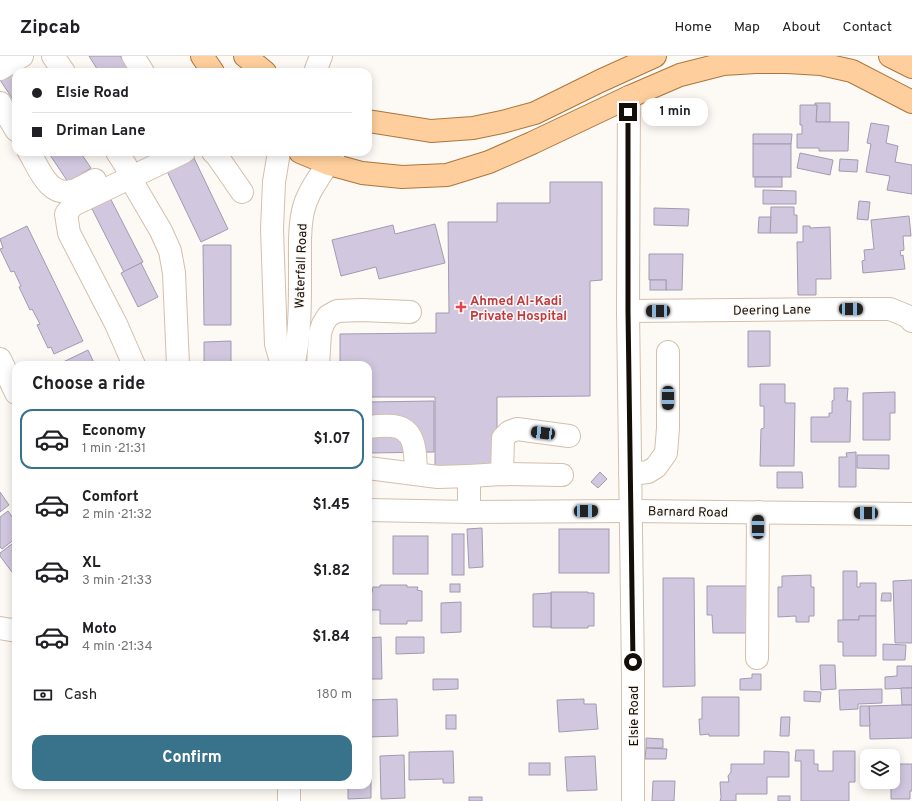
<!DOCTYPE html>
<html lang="en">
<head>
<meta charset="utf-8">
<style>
	:root { --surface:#fff; --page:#f6f6f6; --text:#202124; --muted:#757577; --line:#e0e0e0; --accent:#38738b }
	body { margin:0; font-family:Overpass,sans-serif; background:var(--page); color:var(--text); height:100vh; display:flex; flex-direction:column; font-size:15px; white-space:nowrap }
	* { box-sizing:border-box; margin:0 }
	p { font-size:13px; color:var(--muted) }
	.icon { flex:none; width:22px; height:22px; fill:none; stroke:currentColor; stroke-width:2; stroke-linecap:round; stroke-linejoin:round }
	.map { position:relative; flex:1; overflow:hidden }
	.side { position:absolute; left:12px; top:305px; width:360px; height:428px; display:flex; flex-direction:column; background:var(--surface); border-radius:12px; box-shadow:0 2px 10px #0003 }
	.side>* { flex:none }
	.banner { position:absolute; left:12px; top:12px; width:360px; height:88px; border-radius:12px; box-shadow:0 2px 10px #0003; display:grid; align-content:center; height:88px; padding:0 20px; background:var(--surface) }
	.tools { position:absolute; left:860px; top:693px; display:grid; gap:8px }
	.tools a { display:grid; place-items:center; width:40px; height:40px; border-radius:8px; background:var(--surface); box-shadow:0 2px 10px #0003; font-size:20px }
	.end { position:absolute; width:18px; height:18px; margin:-9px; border:5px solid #140e08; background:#fff; box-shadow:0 0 0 2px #fff }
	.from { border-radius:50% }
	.bubble { position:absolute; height:28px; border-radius:12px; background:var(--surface); box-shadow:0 2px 10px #0003; font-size:13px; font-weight:700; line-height:28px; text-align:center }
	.car { position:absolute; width:12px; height:24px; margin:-12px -6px; border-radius:5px; box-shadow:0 0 3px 1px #0007; background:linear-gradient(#222 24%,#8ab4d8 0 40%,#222 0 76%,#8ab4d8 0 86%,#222 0) }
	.banner b { display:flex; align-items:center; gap:14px; height:38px; font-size:15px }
	.banner b+b { border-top:1px solid var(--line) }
	.banner i { width:10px; height:10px; background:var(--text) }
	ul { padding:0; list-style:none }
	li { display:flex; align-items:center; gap:12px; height:60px; margin:0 8px 6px; padding:0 12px; border:2px solid transparent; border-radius:12px }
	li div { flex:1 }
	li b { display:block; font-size:15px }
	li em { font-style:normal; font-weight:700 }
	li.selected { border-color:var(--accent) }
	li>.icon { width:36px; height:36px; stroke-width:1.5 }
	h2 { padding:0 20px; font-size:18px; line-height:48px }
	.pay { display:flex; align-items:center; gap:10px; height:44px; padding:0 20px; font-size:15px }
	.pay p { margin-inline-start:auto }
	.cta { display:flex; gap:8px; margin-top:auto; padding:8px 20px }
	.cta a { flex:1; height:46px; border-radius:12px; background:var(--accent); color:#fff; font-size:16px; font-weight:700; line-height:46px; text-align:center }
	header { display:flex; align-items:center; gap:24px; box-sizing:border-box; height:56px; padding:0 20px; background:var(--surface); border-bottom:1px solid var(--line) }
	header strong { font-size:19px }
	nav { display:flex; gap:22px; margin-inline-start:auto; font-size:14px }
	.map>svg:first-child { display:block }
</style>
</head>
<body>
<header>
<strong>Zipcab</strong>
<nav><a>Home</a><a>Map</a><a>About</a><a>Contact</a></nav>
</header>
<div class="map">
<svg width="912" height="745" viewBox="0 0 912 745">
	<rect width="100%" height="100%" fill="#fdf9f5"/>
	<g fill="#d1c8e0" stroke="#a29ab0">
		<polygon points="89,0 120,0 130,16 99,16"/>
		<polygon points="23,9 27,16 16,16 16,48 0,24"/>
		<polygon points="815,47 830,47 830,66 816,66 817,49 815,49"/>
		<polygon points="800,49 817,49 816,66 849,66 848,95 819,95 819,92 797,92 797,78 802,78 802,69 800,69"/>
		<polygon points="871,67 889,70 886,87 898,90 895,106 912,109 912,138 887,134 890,120 866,116 871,88 867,87"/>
		<polygon points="753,78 792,78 791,88 753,88"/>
		<rect x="753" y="88" width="38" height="33"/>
		<polygon points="48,96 80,96 91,112 68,126"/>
		<polygon points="800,97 833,104 830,119 797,112"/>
		<polygon points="192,98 228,173 201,186 165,111"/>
		<polygon points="840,103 858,104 857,116 839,115"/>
		<rect x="755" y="121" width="27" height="10"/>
		<polygon points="550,126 602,126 602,224 590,225 590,340 497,341 497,412 435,413 435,341 368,341 368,309 340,309 340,278 436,277 436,257 449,257 448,166 497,166 497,147 550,147"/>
		<polygon points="763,134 796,135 796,148 763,148"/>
		<polygon points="108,138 143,206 124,216 89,147"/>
		<polygon points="859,145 870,146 868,164 857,163"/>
		<polygon points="771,151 794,151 794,159 797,159 797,177 770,177"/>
		<polygon points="654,152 689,153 688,170 654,169"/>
		<polygon points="909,160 911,180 903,180 904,194 900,195 901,200 903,199 905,213 863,217 862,205 865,204 864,194 874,193 871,164"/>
		<polygon points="759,161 771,161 770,177 758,177"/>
		<polygon points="435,168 445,207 379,223 376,211 341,220 332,184 393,169 395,178"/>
		<polygon points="27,170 83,285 54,298 51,291 48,292 37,269 40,268 32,253 30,254 19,231 21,230 14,215 11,216 0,193 3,192 0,183"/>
		<polygon points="803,170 810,170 810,172 830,171 831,223 816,223 816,239 798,239 797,186 803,186"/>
		<polygon points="203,189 231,189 231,269 204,269"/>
		<polygon points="649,198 683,198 682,234 666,234 666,224 649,224"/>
		<polygon points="141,207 158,241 138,251 121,217"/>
		<rect x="650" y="224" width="16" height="10"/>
		<polygon points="748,275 770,275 770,310 748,311"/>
		<polygon points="231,285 231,309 204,309 204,286"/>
		<polygon points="88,294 95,309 59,308"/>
		<polygon points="760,328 785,328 785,347 795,347 794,410 760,410 761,373 764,372 764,350 760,350"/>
		<polygon points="834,332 848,332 847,345 851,345 850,386 811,386 811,361 829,361 829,357 832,357 832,345 834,344"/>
		<polygon points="895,336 895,357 890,357 890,384 863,384 863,337"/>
		<polygon points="434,345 434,396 368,397 368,346"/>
		<polygon points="856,396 856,431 839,431 839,401 847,401 846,397"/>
		<polygon points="857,399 889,399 889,413 857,412"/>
		<polygon points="600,416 607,423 598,432 591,426"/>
		<polygon points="777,416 802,416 803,432 777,432"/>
		<polygon points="0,436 9,449 0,456"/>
		<polygon points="8,455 16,466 16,482 2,493 0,491 0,461"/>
		<polygon points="482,472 483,511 469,512 467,473"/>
		<rect x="559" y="473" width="50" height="44"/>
		<rect x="452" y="478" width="12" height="41"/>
		<rect x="393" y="480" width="35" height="38"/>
		<polygon points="16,485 16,519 15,520 0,500 0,497"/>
		<polygon points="843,515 857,515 857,531 860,531 860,527 876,527 876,560 859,560 859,564 843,564"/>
		<polygon points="811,519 811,531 814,531 814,560 809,560 809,566 796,566 796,560 778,561 778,531 782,531 782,520"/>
		<polygon points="663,522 694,522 695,630 663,631"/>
		<polygon points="912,524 912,587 895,587 893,525"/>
		<rect x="450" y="528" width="10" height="8"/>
		<polygon points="380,529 407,529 407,531 418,531 417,534 422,535 422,565 407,565 407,568 380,568 380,554 368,554 373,531 380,531"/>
		<polygon points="707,530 753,530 753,577 713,577 712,559 707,559"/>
		<polygon points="551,536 588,536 588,537 594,537 594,570 588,570 588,572 551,572"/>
		<polygon points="551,537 551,571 533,571 533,538"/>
		<polygon points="882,537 891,537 891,545 881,545"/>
		<polygon points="461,546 461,576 441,577 441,547"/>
		<polygon points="859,560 876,560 876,600 843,600 843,586 838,586 838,564 859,564"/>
		<polygon points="381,581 382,623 368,623 368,582"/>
		<polygon points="396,581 424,581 424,597 396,598"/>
		<polygon points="883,588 906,589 905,604 883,604"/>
		<polygon points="820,609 835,609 836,633 821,634"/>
		<polygon points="897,610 912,610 912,632 885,633 885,621 897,620"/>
		<polygon points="752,618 761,618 761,634 740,634 740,623 752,622"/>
		<polygon points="433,623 458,623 458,633 433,634"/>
		<polygon points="901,632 912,632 912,649 902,649"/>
		<polygon points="882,633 882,647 858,648 858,653 840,654 839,634"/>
		<polygon points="804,635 821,636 820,646 804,645"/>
		<polygon points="702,641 739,641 739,680 709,680 709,678 700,679 699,663 702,663"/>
		<polygon points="397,643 398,680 368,681 368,644"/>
		<polygon points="584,643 584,648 596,648 598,673 559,676 557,644"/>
		<polygon points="902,649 912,649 912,682 870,683 869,650"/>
		<polygon points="860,650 869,650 870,670 860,670"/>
		<rect x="446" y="659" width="10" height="14"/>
		<polygon points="781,661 790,661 789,680 780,680"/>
		<polygon points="646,682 663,683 663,692 646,692"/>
		<polygon points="646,692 667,693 666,703 645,703"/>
		<polygon points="796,694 814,694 814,708 818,708 818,715 833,715 833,695 855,695 855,726 849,726 849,745 801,745 801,705 795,705"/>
		<polygon points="453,695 454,727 443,727 443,723 409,724 409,696"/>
		<polygon points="764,695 789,696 789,721 767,721 767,738 736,738 736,745 720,745 721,742 720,726 729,726 728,720 731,716 731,708 764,708"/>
		<polygon points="368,699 371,699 371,742 348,743 348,729 368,729"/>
		<polygon points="404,699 405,742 381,743 380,700"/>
		<polygon points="595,700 597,734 567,735 565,701"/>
		<rect x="529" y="707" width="21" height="12"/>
		<polygon points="893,708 912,708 912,735 910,735 910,743 891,743 891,726 893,726"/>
		<polygon points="653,725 675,725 674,745 652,745"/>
		<rect x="778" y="740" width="12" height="5"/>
		<rect x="469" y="741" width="13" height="4"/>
	</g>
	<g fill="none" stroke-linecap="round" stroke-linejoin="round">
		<defs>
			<g id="minor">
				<polyline points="53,0 64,16"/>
				<polyline points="133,0 143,16"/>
				<polyline points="0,13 22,0"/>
				<polyline points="315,16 321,0"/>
				<polyline points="629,41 628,255 633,620 633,745"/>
				<polyline points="0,47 16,74"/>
				<path d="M 29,96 C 39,112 48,141 72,135 C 80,133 88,127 95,124"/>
				<polyline points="117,96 126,110"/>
				<polyline points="213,96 217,100 242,136"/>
				<polyline points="279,96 274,126 272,173 276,288 282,309"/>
				<polyline points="130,122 161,175 170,195 174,217 178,309"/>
				<polyline points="628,255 838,253 890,253 907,260 912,265"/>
				<polyline points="0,303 16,337"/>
				<polyline points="134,309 116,268 69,177 66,158 73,149 184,96"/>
				<path d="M 293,309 C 301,280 300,237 300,206 C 300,189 299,172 303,155 C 308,132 325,116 334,96"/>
				<polyline points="318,309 320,277 323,268 328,260 337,255 361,254 410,256"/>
				<path d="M 368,371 C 376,370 385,369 393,370 C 418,373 415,400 416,418"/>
				<polyline points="368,412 438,421 469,420 469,456"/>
				<polyline points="502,418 503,382 509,376 517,373 569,380"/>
				<polyline points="630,418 648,416 656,411 666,397 668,372 668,296"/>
				<polyline points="469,420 502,418 562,419"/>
				<polyline points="368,454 469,456 631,455 912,458"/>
				<polyline points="0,572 11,574 16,573"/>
				<polyline points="757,602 758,456"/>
				<polyline points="289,729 289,745"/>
			</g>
			<g id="major">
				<polyline points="202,0 213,16"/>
				<polyline points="245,0 265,16"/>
				<polyline points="890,0 912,11"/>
				<polyline points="368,65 431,75 473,72 502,66 535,57 600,25 655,0"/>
				<polyline points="300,96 329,108 362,117 402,121 447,119 489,106 532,87 629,41 680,19 723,8 756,6 787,6 821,8 852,15 912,46"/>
			</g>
		</defs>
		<use href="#minor" stroke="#d3bfad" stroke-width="24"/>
		<use href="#major" stroke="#ab763d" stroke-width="24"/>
		<use href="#minor" stroke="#fff" stroke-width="22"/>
		<use href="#major" stroke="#fece9c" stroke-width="22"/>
	</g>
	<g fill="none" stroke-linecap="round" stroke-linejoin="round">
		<polyline stroke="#140e08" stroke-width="5" points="628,56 628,255 633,606"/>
	</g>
	<path fill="#e0444e" stroke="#fdf9f5" stroke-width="1.5" d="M459 245h4v4h4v4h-4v4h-4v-4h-4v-4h4z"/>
	<g text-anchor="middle" stroke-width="3" stroke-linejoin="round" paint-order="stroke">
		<g font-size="13" fill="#140e08" stroke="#fdf9f5">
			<text transform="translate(300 210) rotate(-88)" y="5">Waterfall Road</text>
			<text transform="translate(772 253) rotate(-1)" y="5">Deering Lane</text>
			<text transform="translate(688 455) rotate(1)" y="5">Barnard Road</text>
			<text transform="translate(633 660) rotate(-90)" y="5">Elsie Road</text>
		</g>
		<g font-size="13" font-weight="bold" fill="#be3a42" stroke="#fdf9f5" text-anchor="start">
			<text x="470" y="249">Ahmed Al-Kadi<tspan x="470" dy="15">Private Hospital</tspan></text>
		</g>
	</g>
</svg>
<div class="tools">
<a><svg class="icon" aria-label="layers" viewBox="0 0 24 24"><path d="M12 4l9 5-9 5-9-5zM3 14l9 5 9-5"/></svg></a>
</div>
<i class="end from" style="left:633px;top:606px"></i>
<i class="end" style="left:628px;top:56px"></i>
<div class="bubble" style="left:642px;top:42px;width:66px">1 min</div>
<i class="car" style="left:851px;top:253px;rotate:91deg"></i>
<i class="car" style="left:658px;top:255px;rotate:269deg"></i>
<i class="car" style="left:668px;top:342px;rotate:180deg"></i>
<i class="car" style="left:543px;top:377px;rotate:277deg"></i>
<i class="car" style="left:586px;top:455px;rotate:89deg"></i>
<i class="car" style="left:866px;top:457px;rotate:271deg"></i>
<i class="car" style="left:758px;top:471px;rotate:0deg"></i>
<div class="banner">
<b><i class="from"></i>Elsie Road</b>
<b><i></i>Driman Lane</b>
</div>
<section class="side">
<h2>Choose a ride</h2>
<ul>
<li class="selected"><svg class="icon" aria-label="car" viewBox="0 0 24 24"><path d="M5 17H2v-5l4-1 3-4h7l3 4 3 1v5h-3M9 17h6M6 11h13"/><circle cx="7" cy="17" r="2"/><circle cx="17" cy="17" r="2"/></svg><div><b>Economy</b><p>1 min · 21:31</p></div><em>$1.07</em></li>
<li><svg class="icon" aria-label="car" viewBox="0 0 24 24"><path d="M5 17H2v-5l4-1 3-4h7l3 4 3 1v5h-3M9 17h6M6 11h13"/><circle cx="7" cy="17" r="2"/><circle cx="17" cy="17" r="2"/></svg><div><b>Comfort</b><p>2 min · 21:32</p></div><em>$1.45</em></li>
<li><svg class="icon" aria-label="car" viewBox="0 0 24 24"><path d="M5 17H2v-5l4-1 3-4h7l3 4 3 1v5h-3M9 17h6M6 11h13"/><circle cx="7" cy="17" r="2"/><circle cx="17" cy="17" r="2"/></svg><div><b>XL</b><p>3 min · 21:33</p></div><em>$1.82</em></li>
<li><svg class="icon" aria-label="car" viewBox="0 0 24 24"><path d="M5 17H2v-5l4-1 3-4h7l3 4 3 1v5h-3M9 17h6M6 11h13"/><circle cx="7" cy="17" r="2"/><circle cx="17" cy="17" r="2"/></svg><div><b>Moto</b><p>4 min · 21:34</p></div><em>$1.84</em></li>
</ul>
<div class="pay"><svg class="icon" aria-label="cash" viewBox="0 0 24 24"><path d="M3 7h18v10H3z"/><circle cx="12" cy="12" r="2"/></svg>Cash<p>180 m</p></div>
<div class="cta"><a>Confirm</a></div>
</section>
</div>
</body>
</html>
